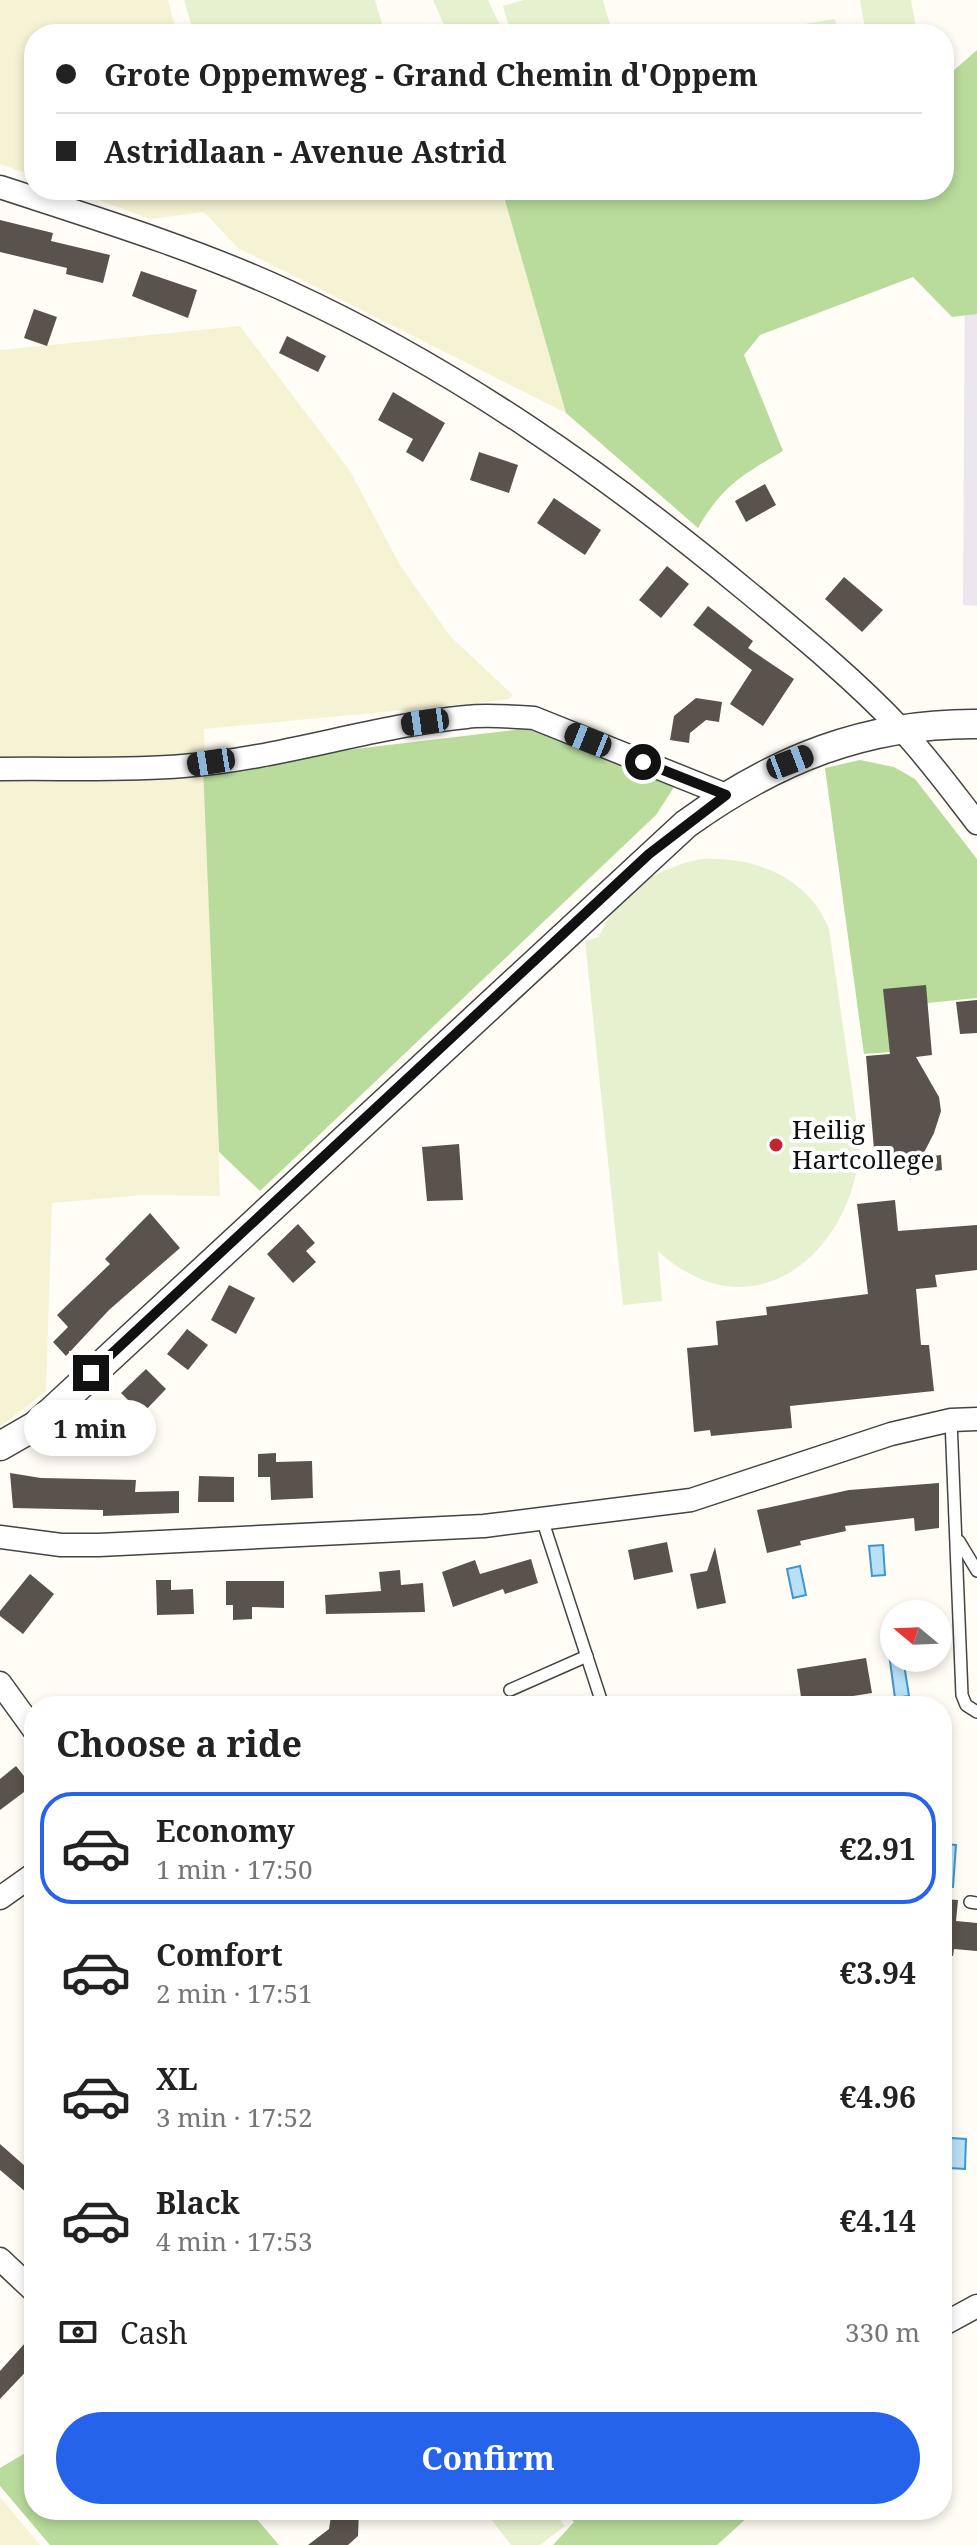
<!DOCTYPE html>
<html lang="en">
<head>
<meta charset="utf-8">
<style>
	:root { --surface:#fff; --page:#f2f2f2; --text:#222; --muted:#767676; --line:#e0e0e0; --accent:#2563eb }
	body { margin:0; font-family:"Noto Serif",serif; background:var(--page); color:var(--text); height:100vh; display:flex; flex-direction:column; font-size:30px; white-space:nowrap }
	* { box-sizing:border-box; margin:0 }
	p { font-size:26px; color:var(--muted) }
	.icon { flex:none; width:44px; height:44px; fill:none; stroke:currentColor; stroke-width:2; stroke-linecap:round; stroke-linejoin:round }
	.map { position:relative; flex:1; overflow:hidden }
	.sheet { position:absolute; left:24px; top:1696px; width:928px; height:824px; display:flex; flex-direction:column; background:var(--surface); border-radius:32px; box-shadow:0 4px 12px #0003 }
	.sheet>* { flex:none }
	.banner { position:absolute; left:24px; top:24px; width:930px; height:176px; border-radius:32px; box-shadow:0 4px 12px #0003; display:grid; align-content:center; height:176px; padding:0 32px; background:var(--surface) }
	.needle { width:52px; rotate:289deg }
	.tools { position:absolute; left:880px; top:1600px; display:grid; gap:16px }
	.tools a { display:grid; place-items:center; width:72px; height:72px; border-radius:50%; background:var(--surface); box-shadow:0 4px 12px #0003; font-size:40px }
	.end { position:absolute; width:36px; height:36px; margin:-18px; border:10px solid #111; background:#fff; box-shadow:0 0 0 4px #fff }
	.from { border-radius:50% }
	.bubble { position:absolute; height:56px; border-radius:28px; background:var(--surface); box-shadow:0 4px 12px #0003; font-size:26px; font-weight:700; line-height:56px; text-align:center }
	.car { position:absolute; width:24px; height:48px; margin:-24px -12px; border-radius:10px; box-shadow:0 0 6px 2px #0007; background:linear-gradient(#222 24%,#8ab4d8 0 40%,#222 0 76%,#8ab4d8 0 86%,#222 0) }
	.banner b { display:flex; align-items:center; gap:28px; height:76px; font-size:30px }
	.banner b+b { border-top:2px solid var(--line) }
	.banner i { width:20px; height:20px; background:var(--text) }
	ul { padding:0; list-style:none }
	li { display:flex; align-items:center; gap:24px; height:112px; margin:0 16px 12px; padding:0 16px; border:4px solid transparent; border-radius:32px }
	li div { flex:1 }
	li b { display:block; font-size:30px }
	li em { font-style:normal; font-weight:700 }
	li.current { border-color:var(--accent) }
	li>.icon { width:72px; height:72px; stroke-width:1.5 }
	h2 { padding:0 32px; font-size:36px; line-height:96px }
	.pay { display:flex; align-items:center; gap:20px; height:88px; padding:0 32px; font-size:30px }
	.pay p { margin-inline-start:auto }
	.primary-button { display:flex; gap:16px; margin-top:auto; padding:16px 32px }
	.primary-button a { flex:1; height:92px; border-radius:48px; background:var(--accent); color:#fff; font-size:32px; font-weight:700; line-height:92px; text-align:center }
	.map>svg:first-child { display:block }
</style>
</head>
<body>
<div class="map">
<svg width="977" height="2545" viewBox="0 0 977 2545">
	<rect width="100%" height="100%" fill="#fffdf5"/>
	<polygon fill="#eee6ef" points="965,257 977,262 977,606 963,605"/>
	<g fill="#f6f3d4">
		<polygon points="0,0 168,0 177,34 34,34 34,176 0,164"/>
		<polygon points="72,190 502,190 566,413 238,248 204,212 150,219"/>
		<polygon points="240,326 350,471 400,565 450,636 513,695 509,699 478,703 204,729 220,1196 143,1195 52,1203 46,1391 0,1427 0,350"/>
		<polygon points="0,2497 40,2545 0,2545"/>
	</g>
	<g fill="#b9dc9c">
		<path d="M 977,50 L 977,314 L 952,317 L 913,277 L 760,335 L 744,355 L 783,451 C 742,475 722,486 698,528 L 566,413 L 502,190 L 944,190 L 944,79 Z"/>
		<polygon points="532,728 676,784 656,815 260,1191 219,1152 203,767"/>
		<polygon points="860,760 894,767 915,779 977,859 977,998 927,1003 892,1052 864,1054 825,768"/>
		<polygon points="34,2448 34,2510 249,2510 279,2545 50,2545 0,2486 0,2468"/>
		<polygon points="563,2510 748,2510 749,2516 717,2545 553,2545 574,2522"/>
	</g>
	<g fill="#e6f2cf">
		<polygon points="184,0 375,0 382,24 345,34 194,34"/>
		<polygon points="433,0 488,0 504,34 448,34"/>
		<polygon points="524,0 603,0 610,25 578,34 511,34 503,6"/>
		<polygon points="860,0 911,0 917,34 866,34"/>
		<polygon points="835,19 838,34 743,34"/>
		<path d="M 702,859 C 755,857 808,876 829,929 L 860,1145 C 854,1253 752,1338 658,1251 L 662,1301 L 623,1305 L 585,941 L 599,937 C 618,892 655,868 702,859 Z"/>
		<polygon points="484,2510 553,2510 565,2526 540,2545 511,2545"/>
	</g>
	<g fill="#b9e0f7" stroke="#3f96cf" stroke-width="2">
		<polygon points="883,1545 885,1575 872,1576 869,1546"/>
		<polygon points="800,1566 806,1595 793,1598 787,1569"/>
		<polygon points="887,1639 894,1639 894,1658 903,1658 909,1696 895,1698"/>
		<polygon points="942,1844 956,1845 953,1887 942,1886"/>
		<polygon points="951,2138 966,2139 965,2169 950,2168"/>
	</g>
	<g fill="#5a524d">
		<polygon points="0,220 53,233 51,241 110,255 103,283 66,274 67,268 0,252"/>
		<polygon points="141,271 197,290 188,318 132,296"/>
		<polygon points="34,309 57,317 47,346 24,338"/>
		<polygon points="287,336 326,356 318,372 279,353"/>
		<polygon points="393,392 445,423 423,462 406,452 413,439 378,420"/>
		<polygon points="479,452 518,465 509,493 470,480"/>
		<polygon points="765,484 776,505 746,522 735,501"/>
		<polygon points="554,498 601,530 585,555 537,523"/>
		<polygon points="667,566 689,584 661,618 639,600"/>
		<polygon points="844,577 883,610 862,632 825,599"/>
		<polygon points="708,606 753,641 748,648 794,679 763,726 730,704 752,670 693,625"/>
		<polygon points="696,698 722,702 719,722 706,720 690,733 689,743 670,740 674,716"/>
		<polygon points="926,985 932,1055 916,1057 939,1097 941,1111 934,1133 910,1180 908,1158 875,1161 866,1056 890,1054 883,989"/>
		<polygon points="977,1000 977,1033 960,1034 956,1002"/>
		<polygon points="459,1144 463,1200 427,1201 422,1147"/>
		<polygon points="941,1155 942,1170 927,1172 926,1157"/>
		<polygon points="895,1200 898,1231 977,1225 977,1270 935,1275 937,1287 916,1289 921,1345 929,1345 934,1391 790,1406 792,1428 711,1436 710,1430 694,1432 687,1348 718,1345 716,1321 767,1315 766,1307 868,1294 857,1204"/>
		<polygon points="150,1213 180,1248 109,1310 66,1356 53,1342 68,1327 57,1315 110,1264 105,1259"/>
		<polygon points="298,1224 315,1243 306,1251 316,1262 293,1283 267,1254"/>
		<polygon points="229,1285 255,1298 236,1334 211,1320"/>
		<polygon points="187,1329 208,1345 188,1370 167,1354"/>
		<polygon points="146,1369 166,1389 142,1414 121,1393"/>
		<polygon points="97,1411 116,1431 89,1456 71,1436"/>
		<polygon points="276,1453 276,1462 312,1461 313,1498 271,1500 270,1477 258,1477 258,1454"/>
		<polygon points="10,1473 41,1478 136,1480 135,1492 179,1491 179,1513 103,1516 103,1510 13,1508"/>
		<polygon points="199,1476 234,1477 234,1502 198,1502"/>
		<polygon points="939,1483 939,1528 915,1531 914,1518 845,1526 846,1531 800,1541 801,1545 767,1553 757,1510 849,1490"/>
		<polygon points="667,1542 673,1572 634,1580 628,1550"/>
		<polygon points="715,1547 726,1603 697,1609 690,1574 707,1571"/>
		<polygon points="531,1559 538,1583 505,1594 503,1589 453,1607 442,1572 475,1560 480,1574"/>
		<polygon points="400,1570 401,1585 423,1583 425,1612 326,1614 325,1595 381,1591 379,1572"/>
		<polygon points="30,1574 54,1594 23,1634 0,1616 0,1611"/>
		<polygon points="156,1580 171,1580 171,1590 193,1589 194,1614 157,1615"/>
		<polygon points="226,1581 284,1581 284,1608 252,1607 252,1619 233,1620 233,1605 226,1605"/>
		<polygon points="866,1658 872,1693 802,1704 797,1669"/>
		<polygon points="16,1766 32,1786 0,1810 0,1779"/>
		<polygon points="942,1899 958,1900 956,1921 977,1923 977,1951 954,1949 953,1956 942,1955"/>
		<polygon points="0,2144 34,2174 34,2199 0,2170"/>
		<polygon points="34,2333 34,2363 0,2399 0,2371"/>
		<polygon points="332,2510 359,2510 358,2536 348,2545 308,2545 329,2529"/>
	</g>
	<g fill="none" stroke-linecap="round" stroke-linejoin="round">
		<defs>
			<g id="service">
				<polyline points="951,1420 962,1695 966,1705 977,1712"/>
				<polyline points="542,1519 603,1706"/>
				<polyline points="959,1541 977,1571"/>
				<polyline points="510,1690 587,1656"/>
				<polyline points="970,1902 977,1903"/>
			</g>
			<g id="minor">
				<path d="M 0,187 C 98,219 196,249 289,292 C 456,369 607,475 748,592 C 800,635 855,680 901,729 C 928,758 953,792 977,823"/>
				<path d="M 0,769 C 61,768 123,771 183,766 C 279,759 371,726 466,717 C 488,714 512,717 534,718 L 726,795"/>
				<polyline points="0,1537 61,1545 99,1545 484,1526 691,1500 891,1434 951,1420 977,1419"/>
				<polyline points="0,1683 34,1730"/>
				<polyline points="0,1898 34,1874"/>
				<polyline points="0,2259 34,2291"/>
				<polyline points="942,2325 977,2306"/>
			</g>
			<path id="tertiary" d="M 0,1446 L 35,1426 L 53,1410 L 686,824 C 775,760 865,723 977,724"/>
		</defs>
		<use href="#service" stroke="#444" stroke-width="14"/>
		<use href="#minor" stroke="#444" stroke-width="25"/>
		<use href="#tertiary" stroke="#444" stroke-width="31"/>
		<use href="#service" stroke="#fff" stroke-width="11"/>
		<use href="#minor" stroke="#fff" stroke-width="22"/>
		<use href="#tertiary" stroke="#fff" stroke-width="28"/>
	</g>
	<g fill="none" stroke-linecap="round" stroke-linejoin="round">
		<polyline stroke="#111" stroke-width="10" points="91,1373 649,854 726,795 643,762"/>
	</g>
	<circle fill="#c4262e" stroke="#fff" stroke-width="3" cx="776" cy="1145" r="8"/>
	<g text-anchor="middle" stroke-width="8" stroke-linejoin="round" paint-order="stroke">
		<g font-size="26" fill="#111" stroke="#fff" text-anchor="start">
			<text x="792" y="1139">Heilig<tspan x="792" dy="30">Hartcollege</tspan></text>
		</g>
	</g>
</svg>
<div class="tools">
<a><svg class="needle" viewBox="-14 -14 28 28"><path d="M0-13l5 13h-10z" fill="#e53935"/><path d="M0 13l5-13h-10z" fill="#767676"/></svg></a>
</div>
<i class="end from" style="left:643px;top:762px"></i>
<i class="end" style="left:91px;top:1373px"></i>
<div class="bubble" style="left:24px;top:1400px;width:132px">1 min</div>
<i class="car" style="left:425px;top:722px;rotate:262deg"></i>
<i class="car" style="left:588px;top:740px;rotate:292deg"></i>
<i class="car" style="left:211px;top:762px;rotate:261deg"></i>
<i class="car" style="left:790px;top:762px;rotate:69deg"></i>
<div class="banner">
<b><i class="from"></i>Grote Oppemweg - Grand Chemin d'Oppem</b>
<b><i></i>Astridlaan - Avenue Astrid</b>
</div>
<section class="sheet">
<h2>Choose a ride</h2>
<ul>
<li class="current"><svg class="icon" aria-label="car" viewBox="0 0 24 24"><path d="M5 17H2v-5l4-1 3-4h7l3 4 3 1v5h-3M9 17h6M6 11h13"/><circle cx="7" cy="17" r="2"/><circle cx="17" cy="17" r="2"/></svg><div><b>Economy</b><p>1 min · 17:50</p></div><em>€2.91</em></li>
<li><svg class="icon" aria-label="car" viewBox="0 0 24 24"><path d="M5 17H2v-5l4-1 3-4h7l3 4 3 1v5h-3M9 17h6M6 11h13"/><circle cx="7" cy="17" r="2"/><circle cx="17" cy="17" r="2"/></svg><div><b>Comfort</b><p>2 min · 17:51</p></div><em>€3.94</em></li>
<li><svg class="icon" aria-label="car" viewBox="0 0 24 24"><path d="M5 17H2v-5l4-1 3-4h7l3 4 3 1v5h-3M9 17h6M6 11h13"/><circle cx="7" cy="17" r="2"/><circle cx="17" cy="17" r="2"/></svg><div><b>XL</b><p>3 min · 17:52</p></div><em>€4.96</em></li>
<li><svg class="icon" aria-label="car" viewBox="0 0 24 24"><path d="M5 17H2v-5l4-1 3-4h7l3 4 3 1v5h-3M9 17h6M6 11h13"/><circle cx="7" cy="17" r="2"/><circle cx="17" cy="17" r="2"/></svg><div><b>Black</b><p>4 min · 17:53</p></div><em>€4.14</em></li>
</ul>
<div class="pay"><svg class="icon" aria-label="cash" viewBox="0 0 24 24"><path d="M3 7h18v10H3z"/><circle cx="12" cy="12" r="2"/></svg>Cash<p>330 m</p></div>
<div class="primary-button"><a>Confirm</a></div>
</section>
</div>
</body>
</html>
